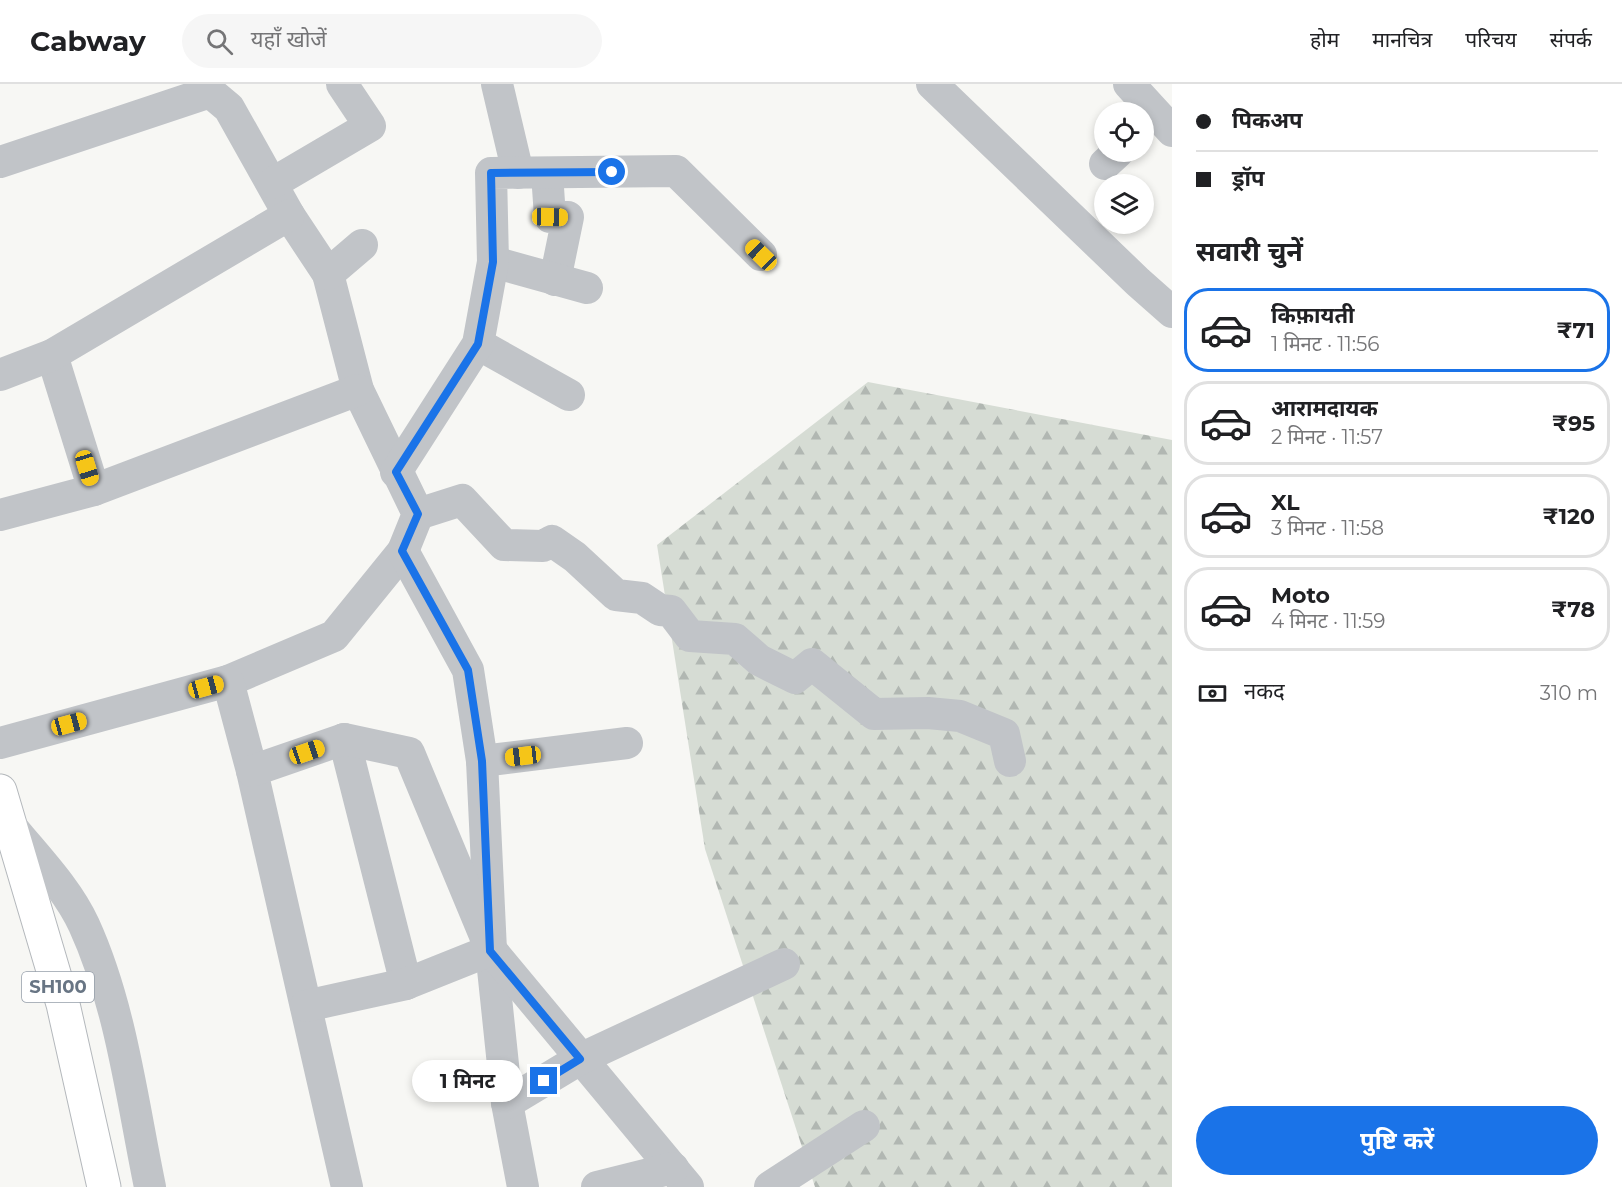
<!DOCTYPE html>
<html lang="hi">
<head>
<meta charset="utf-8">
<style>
	:root { --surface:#fff; --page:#f6f6f6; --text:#202124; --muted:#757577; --line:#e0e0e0; --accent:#1a73e8 }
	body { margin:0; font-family:Montserrat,"Noto Sans Devanagari",sans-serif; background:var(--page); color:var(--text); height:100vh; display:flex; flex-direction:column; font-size:22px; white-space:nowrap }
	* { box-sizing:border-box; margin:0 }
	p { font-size:20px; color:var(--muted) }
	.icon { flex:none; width:33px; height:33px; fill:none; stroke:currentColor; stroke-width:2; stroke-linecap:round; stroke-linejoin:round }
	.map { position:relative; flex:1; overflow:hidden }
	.sheet { display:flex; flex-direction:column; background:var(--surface); width:450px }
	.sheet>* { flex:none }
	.top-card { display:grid; align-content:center; height:132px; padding:0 24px; background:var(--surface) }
	.tools { position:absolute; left:1094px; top:18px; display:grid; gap:12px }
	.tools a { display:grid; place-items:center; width:60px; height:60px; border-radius:50%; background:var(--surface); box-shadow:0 3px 9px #0003; font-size:30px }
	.end { position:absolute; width:27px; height:27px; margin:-14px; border:8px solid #1a73e8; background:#fff; box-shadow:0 0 0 3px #fff }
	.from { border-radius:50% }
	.bubble { position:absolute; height:42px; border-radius:21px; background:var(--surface); box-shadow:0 3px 9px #0003; font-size:20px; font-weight:700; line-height:42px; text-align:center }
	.car { position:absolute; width:18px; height:36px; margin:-18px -9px; border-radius:8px; box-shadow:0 0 4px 2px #0007; background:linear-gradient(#f5c518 24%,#345 0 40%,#f5c518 0 76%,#345 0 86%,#f5c518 0) }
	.top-card b { display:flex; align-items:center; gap:21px; height:57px; font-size:22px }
	.top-card b+b { border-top:2px solid var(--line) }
	.top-card i { width:15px; height:15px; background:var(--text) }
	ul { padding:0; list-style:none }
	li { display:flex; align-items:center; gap:18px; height:84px; margin:0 12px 9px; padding:0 12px; border:3px solid var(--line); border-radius:24px }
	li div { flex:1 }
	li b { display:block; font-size:22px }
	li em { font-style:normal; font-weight:700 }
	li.active { border-color:var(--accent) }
	li>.icon { width:54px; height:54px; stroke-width:1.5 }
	h2 { padding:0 24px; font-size:27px; line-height:72px }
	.pay { display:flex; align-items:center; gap:15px; height:66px; padding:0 24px; font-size:22px }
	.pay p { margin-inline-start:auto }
	.cta { display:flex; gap:12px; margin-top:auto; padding:12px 24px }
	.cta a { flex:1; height:69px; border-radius:36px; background:var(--accent); color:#fff; font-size:24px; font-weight:700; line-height:69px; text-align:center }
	header { display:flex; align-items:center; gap:36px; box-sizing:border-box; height:84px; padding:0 30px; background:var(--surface); border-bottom:2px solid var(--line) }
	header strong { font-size:28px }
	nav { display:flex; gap:33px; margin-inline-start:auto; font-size:21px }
	.search { width:420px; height:54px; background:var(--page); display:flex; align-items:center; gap:15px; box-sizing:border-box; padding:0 21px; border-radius:33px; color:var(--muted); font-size:22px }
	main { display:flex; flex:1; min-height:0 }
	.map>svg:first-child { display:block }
</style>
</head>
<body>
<header>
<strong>Cabway</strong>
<div class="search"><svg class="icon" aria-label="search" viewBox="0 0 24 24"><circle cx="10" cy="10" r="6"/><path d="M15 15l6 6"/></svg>यहाँ खोजें</div>
<nav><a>होम</a><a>मानचित्र</a><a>परिचय</a><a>संपर्क</a></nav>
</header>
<main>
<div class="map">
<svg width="1172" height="1103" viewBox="0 0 1172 1103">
	<defs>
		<pattern id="forest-firs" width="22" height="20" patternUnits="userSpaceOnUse" patternTransform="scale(1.5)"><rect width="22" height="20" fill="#d6dcd4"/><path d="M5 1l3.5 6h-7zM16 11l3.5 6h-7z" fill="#b1b7b2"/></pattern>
	</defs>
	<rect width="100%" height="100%" fill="#f7f7f4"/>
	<polygon fill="url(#forest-firs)" points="868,298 1172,356 1172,1103 815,1103 705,765 657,461"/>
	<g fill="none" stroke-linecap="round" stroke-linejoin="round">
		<defs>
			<polyline id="major" points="0,707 63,920 104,1103"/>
		</defs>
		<use href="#major" stroke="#b4b8bc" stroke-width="35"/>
		<g stroke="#c1c4c8" stroke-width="32">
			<polyline points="497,0 518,89"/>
			<polyline points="932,0 1138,198 1172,228"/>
			<polyline points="1129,0 1172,47"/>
			<polyline points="0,78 210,8 229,24 289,131 328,190 358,306 418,430 403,467 334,552 228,597 0,659"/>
			<polyline points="1105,80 1118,68"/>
			<polyline points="547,89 550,133 568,133 555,196"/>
			<polyline points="273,99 370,42 342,0"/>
			<polyline points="493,178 587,204"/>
			<polyline points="328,190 362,161"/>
			<polyline points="478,260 569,311"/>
			<polyline points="52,271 94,406"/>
			<polyline points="0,291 52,271 289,131"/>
			<polyline points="396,388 478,260 493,178 491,89 676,87 761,171"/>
			<polyline points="418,430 462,416 504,461 543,462 552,457 575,473 616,511 642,514 660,526 671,527 690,552 735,555 759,576 795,594 812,580 874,630 928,629 960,632 1004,650 1010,677"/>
			<polyline points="0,431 94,406 358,306"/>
			<polyline points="403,467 468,586 482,677 491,866 507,1019 523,1103"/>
			<polyline points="228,597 252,687 347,1103"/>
			<polyline points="344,655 406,900"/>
			<polyline points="482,677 627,659"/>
			<polyline points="252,687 344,655 409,669 491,866 688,1103"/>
			<path d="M 10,741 C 35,772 67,804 84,841 C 121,922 132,1016 150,1103"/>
			<polyline points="306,922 406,900 491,866"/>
			<polyline points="507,1019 580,975 784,880"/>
			<polyline points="597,1103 673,1084"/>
			<polyline points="770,1103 864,1042"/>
		</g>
		<use href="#major" stroke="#fff" stroke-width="33"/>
	</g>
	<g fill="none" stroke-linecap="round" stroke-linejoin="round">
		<polyline stroke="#1a73e8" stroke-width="8" points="544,997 580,975 490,867 482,677 468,586 402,467 418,430 396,388 478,260 493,178 491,89 612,88"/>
	</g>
	<g text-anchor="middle" stroke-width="6" stroke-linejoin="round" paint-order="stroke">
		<rect fill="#fff" stroke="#959ea9" stroke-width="1.5" x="22" y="888" width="72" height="30" rx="4.5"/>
		<g font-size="18" font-weight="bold" fill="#687584">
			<text x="58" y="909">SH100</text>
		</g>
	</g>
</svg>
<div class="tools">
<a><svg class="icon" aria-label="locate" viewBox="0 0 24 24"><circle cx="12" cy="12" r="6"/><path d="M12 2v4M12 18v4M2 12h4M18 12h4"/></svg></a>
<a><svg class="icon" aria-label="layers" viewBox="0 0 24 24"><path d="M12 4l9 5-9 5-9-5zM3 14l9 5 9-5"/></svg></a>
</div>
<i class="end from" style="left:612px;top:88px"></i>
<i class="end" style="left:544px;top:997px"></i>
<div class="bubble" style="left:412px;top:976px;width:111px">1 मिनट</div>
<i class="car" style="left:550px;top:133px;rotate:91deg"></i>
<i class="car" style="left:761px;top:171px;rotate:314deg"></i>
<i class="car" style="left:87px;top:384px;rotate:163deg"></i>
<i class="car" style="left:206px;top:603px;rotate:75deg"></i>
<i class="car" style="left:69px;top:640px;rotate:75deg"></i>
<i class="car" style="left:307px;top:668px;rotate:71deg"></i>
<i class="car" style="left:523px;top:672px;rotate:263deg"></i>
</div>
<section class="sheet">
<div class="top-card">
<b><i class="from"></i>पिकअप</b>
<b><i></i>ड्रॉप</b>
</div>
<h2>सवारी चुनें</h2>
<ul>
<li class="active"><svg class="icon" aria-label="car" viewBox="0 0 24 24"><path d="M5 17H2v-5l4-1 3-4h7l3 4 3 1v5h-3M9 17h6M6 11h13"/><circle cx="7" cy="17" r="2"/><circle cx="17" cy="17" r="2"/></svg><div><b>किफ़ायती</b><p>1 मिनट · 11:56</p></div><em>₹71</em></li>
<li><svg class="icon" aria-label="car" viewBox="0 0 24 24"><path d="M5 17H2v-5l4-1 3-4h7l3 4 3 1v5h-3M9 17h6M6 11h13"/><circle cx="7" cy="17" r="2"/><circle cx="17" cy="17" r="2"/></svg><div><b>आरामदायक</b><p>2 मिनट · 11:57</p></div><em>₹95</em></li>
<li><svg class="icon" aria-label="car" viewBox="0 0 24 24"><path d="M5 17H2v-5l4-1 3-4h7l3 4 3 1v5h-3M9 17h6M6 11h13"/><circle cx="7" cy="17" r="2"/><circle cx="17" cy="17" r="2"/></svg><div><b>XL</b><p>3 मिनट · 11:58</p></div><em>₹120</em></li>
<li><svg class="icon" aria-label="car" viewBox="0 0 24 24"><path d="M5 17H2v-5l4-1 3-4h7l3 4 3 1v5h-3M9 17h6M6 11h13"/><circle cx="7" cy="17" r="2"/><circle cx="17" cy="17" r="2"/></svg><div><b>Moto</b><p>4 मिनट · 11:59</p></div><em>₹78</em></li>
</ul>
<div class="pay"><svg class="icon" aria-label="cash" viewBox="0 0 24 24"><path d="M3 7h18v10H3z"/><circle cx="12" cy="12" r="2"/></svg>नकद<p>310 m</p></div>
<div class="cta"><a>पुष्टि करें</a></div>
</section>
</main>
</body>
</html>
